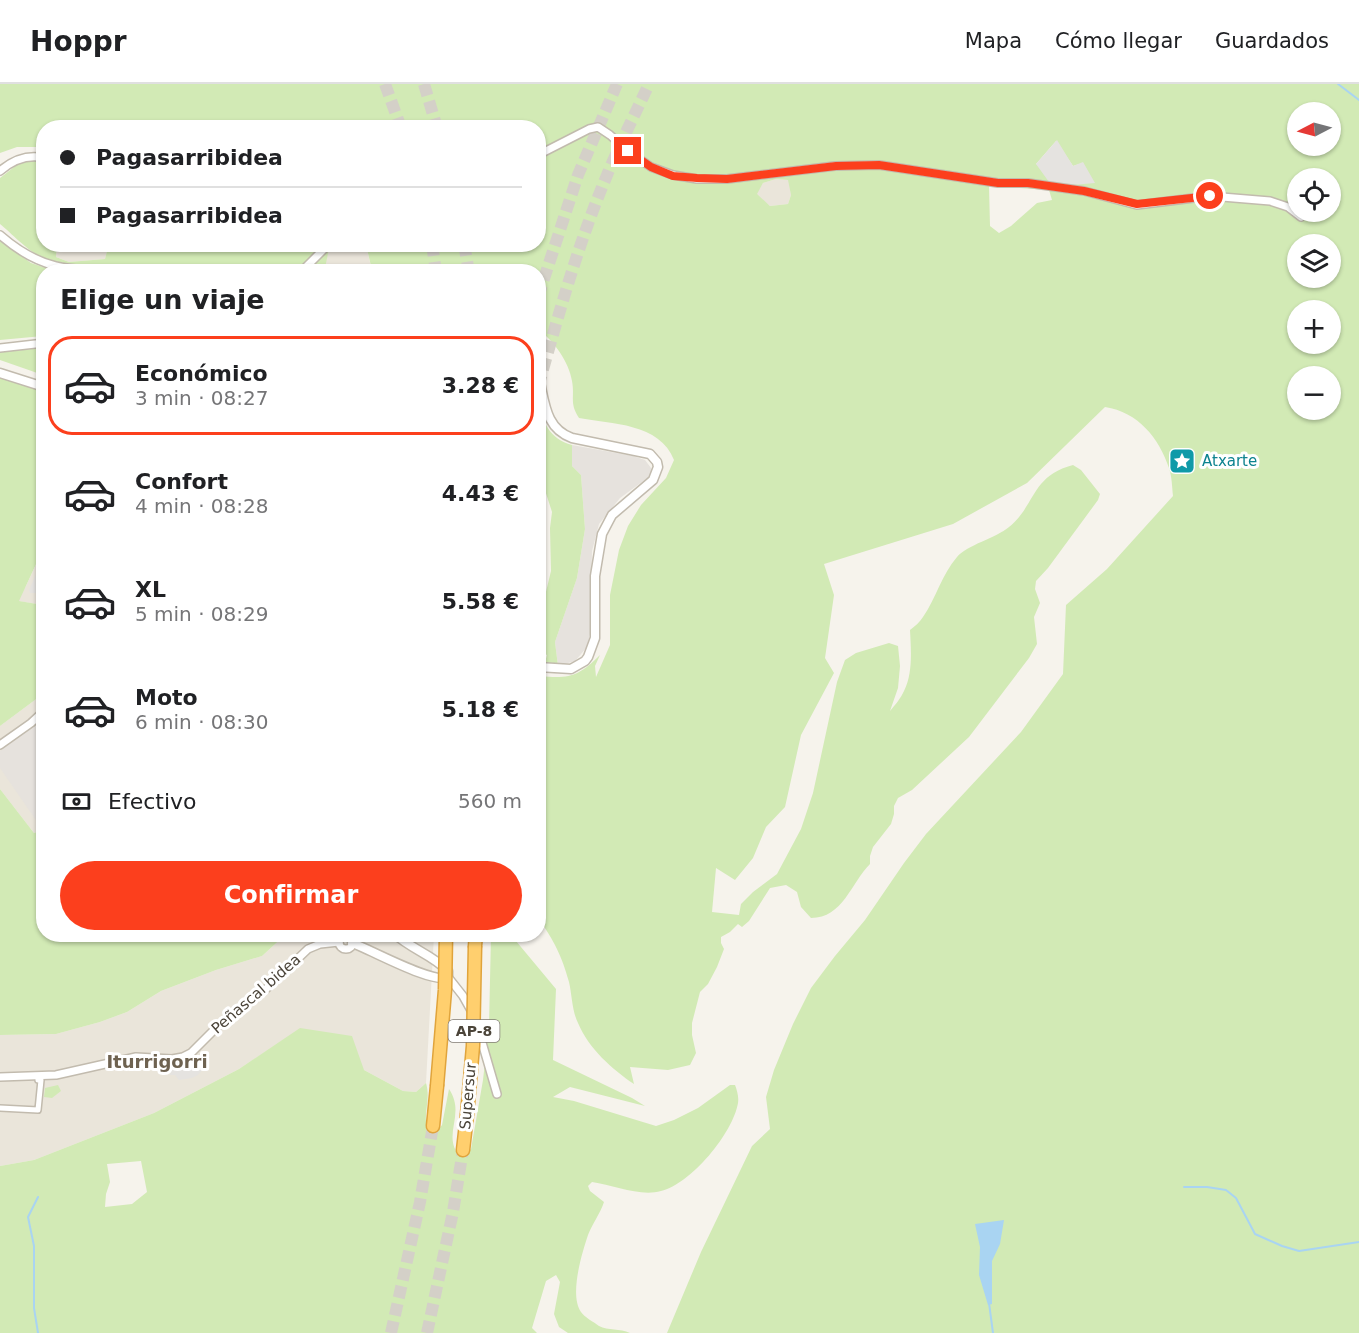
<!DOCTYPE html>
<html lang="es">
<head>
<meta charset="utf-8">
<style>
	:root { --surface:#fff; --page:#f2f2f2; --text:#202124; --muted:#757577; --line:#e0e0e0; --accent:#fc3f1d }
	body { margin:0; font-family:"DejaVu Sans",sans-serif; background:var(--page); color:var(--text); height:100vh; display:flex; flex-direction:column; font-size:22px; white-space:nowrap }
	* { box-sizing:border-box; margin:0 }
	p { font-size:20px; color:var(--muted) }
	.icon { flex:none; width:33px; height:33px; fill:none; stroke:currentColor; stroke-width:2; stroke-linecap:round; stroke-linejoin:round }
	.map { position:relative; flex:1; overflow:hidden }
	.panel { position:absolute; left:36px; top:180px; width:510px; height:678px; display:flex; flex-direction:column; background:var(--surface); border-radius:24px; box-shadow:0 2px 4px #0004 }
	.panel>* { flex:none }
	.hud { position:absolute; left:36px; top:36px; width:510px; height:132px; border-radius:24px; box-shadow:0 2px 4px #0004; display:grid; align-content:center; height:132px; padding:0 24px; background:var(--surface) }
	.needle { width:39px; rotate:264deg }
	.tools { position:absolute; left:1287px; top:18px; display:grid; gap:12px }
	.tools a { display:grid; place-items:center; width:54px; height:54px; border-radius:50%; background:var(--surface); box-shadow:0 2px 4px #0004; font-size:30px }
	.end { position:absolute; width:27px; height:27px; margin:-14px; border:8px solid #fc3f1d; background:#fff; box-shadow:0 0 0 3px #fff }
	.from { border-radius:50% }
	.hud b { display:flex; align-items:center; gap:21px; height:57px; font-size:22px }
	.hud b+b { border-top:2px solid var(--line) }
	.hud i { width:15px; height:15px; background:var(--text) }
	ul { padding:0; list-style:none }
	li { display:flex; align-items:center; gap:18px; height:99px; margin:0 12px 9px; padding:0 12px; border:3px solid transparent; border-radius:24px }
	li div { flex:1 }
	li b { display:block; font-size:22px }
	li em { font-style:normal; font-weight:700 }
	li.on { border-color:var(--accent) }
	li>.icon { width:54px; height:54px; stroke-width:1.5 }
	h2 { padding:0 24px; font-size:27px; line-height:72px }
	.pay { display:flex; align-items:center; gap:15px; height:66px; padding:0 24px; font-size:22px }
	.pay p { margin-inline-start:auto }
	.cta { display:flex; gap:12px; margin-top:auto; padding:12px 24px }
	.cta a { flex:1; height:69px; border-radius:36px; background:var(--accent); color:#fff; font-size:24px; font-weight:700; line-height:69px; text-align:center }
	header { display:flex; align-items:center; gap:36px; box-sizing:border-box; height:84px; padding:0 30px; background:var(--surface); border-bottom:2px solid var(--line) }
	header strong { font-size:28px }
	nav { display:flex; gap:33px; margin-inline-start:auto; font-size:21px }
	.map>svg:first-child { display:block }
</style>
</head>
<body>
<header>
<strong>Hoppr</strong>
<nav><a>Mapa</a><a>Cómo llegar</a><a>Guardados</a></nav>
</header>
<div class="map">
<svg width="1359" height="1249" viewBox="0 0 1359 1249">
	<rect width="100%" height="100%" fill="#f6f3ec"/>
	<g fill="#eae5da">
		<polygon points="776,95 789,96 791,111 788,120 770,122 756,110 763,99"/>
		<polygon points="57,161 107,161 107,167 105,175 69,178 56,173"/>
		<polygon points="330,161 349,161 367,165 371,183 355,188 336,187 324,184"/>
		<polygon points="43,465 43,521 18,517 26,502"/>
		<polygon points="43,610 43,746 34,749 0,705 0,642"/>
		<polygon points="285,851 434,851 426,999 416,1008 403,1007 364,986 300,945 239,985 154,1029 34,1076 0,1082 0,951 56,950 100,938 127,928 161,907 216,886 262,872"/>
	</g>
	<g fill="#e6e2dd">
		<polygon points="572,361 633,372 645,376 651,384 651,388 650,392 620,414 599,440 592,467 590,550 587,563 575,577 558,582 555,558 577,494 585,445 581,391 572,382"/>
		<polygon points="43,631 43,742 40,742 0,684 0,667"/>
	</g>
	<g fill="#d2eab5" fill-rule="evenodd">
		<path d="M 0,0 L 1359,0 L 1359,1249 L 667,1249 L 701,1168 L 752,1062 L 770,1045 L 766,1013 L 774,986 L 793,940 L 811,904 L 835,872 L 865,836 L 904,779 L 926,750 L 1021,648 L 1063,590 L 1066,521 L 1107,485 L 1173,412 C 1172,403 1172,393 1169,384 C 1159,354 1138,328 1105,323 L 1027,399 L 953,440 L 824,480 L 834,511 L 825,574 L 834,589 L 801,651 L 785,723 L 766,743 L 753,774 L 735,796 L 716,784 L 712,828 L 739,831 L 741,820 L 753,808 L 777,790 L 801,745 L 813,709 L 837,598 L 845,576 L 856,569 L 889,559 L 898,562 L 900,582 L 898,604 L 890,627 C 895,621 901,614 904,607 C 913,589 911,566 910,546 C 915,542 920,538 923,533 C 936,514 942,490 957,473 C 967,461 996,454 1009,443 C 1036,421 1031,392 1073,381 L 1081,386 L 1100,410 L 1098,416 L 1048,484 L 1036,497 L 1035,505 L 1040,519 L 1034,533 L 1037,560 L 1029,574 L 969,653 L 912,706 L 898,714 L 894,722 L 894,730 L 891,740 L 873,763 L 870,772 L 870,780 C 851,799 843,834 811,834 L 801,823 L 797,808 L 786,801 L 770,804 L 749,837 L 742,843 L 738,840 L 730,848 L 721,853 L 721,859 L 724,865 L 717,883 L 708,900 L 700,908 L 692,939 L 692,951 L 696,969 L 690,981 L 668,986 L 630,983 L 634,1000 C 612,985 589,965 578,939 C 572,927 572,911 569,898 C 562,872 554,857 539,835 L 539,604 L 540,592 C 570,595 579,592 600,571 L 595,582 L 596,593 L 610,561 L 610,511 L 619,466 L 628,442 L 641,421 L 666,394 L 674,376 C 660,339 611,340 579,334 C 569,319 575,313 572,297 C 569,278 554,257 539,246 L 538,188 L 355,187 L 371,182 L 367,165 L 349,161 L 538,160 L 538,44 L 44,44 L 43,63 L 17,63 L 0,69 ZM 1298,28 L 1330,28 L 1330,62 L 1298,62 ZM 1056,57 L 1073,82 L 1083,79 L 1094,99 L 1036,80 ZM 1298,94 L 1330,94 L 1330,128 L 1298,128 ZM 776,95 L 788,96 L 791,111 L 788,120 L 770,122 L 757,110 L 763,99 ZM 989,102 L 1049,106 L 1052,116 L 1037,119 L 1011,142 L 999,149 L 990,142 ZM 1298,160 L 1330,160 L 1330,194 L 1298,194 ZM 1298,226 L 1330,226 L 1330,260 L 1298,260 ZM 1298,292 L 1330,292 L 1330,326 L 1298,326 Z"/>
		<path d="M 29,77 L 43,77 L 44,160 L 57,161 L 56,173 L 69,178 L 105,175 L 107,167 L 107,161 L 330,160 L 325,184 L 336,187 L 156,188 C 118,174 77,189 40,172 C 28,167 11,149 0,140 L 0,94 L 18,80 Z"/>
		<polygon points="0,157 31,179 52,186 130,187 44,188 43,252 0,256"/>
		<polygon points="43,264 43,291 0,276 0,268"/>
		<polygon points="0,293 44,307 43,465 19,517 43,521 43,610 0,642"/>
		<path d="M 538,317 C 543,338 549,355 572,361 L 572,382 L 581,391 L 585,445 L 577,494 L 555,558 L 558,582 L 545,578 L 547,571 L 539,567 L 539,537 L 551,487 L 550,444 L 552,428 L 544,403 L 539,404 Z"/>
		<polygon points="0,705 34,749 43,746 44,850 285,851 262,872 216,886 161,907 127,928 100,938 56,950 0,951"/>
		<path d="M 491,851 L 511,851 L 556,905 L 553,976 L 632,1014 L 645,1022 L 570,1003 L 553,1013 L 574,1017 L 656,1042 L 674,1036 L 698,1024 L 730,1001 L 735,1001 C 737,1006 739,1013 738,1019 C 733,1049 691,1100 661,1107 C 640,1113 614,1101 592,1098 L 588,1102 L 590,1107 L 604,1118 C 600,1130 592,1140 588,1151 C 582,1169 569,1211 581,1228 C 584,1233 594,1238 599,1242 C 608,1247 620,1244 630,1249 L 568,1249 L 559,1243 L 554,1230 L 560,1198 L 556,1191 L 546,1197 L 532,1244 L 537,1249 L 0,1249 L 0,1082 L 34,1076 L 154,1029 L 239,985 L 300,944 L 352,952 L 364,986 L 403,1007 L 416,1008 L 426,999 C 431,1016 423,1029 427,1044 L 438,1046 L 442,1041 L 449,1005 C 465,1029 445,1047 456,1067 L 465,1069 L 471,1065 L 483,996 L 489,942 ZM 141,1077 L 147,1108 L 132,1120 L 105,1123 L 106,1110 L 110,1098 L 107,1080 Z"/>
		<polygon points="58,1001 61,1007 52,1014 44,1013 45,1004"/>
	</g>
	<g fill="#e5e3e0">
		<polygon points="1057,56 1073,82 1083,78 1095,99 1072,101 1049,98 1036,80"/>
		<polygon points="43,475 43,509 30,509 29,506"/>
		<polygon points="195,975 203,985 198,991 192,994 179,996 175,991 170,991 172,982 186,980"/>
	</g>
	<polygon fill="#a9d4f2" points="1004,1136 1000,1160 992,1177 992,1220 988,1221 979,1191 980,1163 975,1140"/>
	<g fill="none" stroke-linecap="round" stroke-linejoin="round">
		<g stroke="#a9d4f2" stroke-width="2">
			<polyline points="1338,0 1359,16"/>
			<polyline points="1184,1103 1207,1103 1226,1106 1236,1114 1255,1150 1282,1162 1299,1167 1359,1158"/>
			<polyline points="38,1113 28,1133 34,1162 34,1224 38,1249"/>
			<polyline points="989,1219 993,1249"/>
		</g>
		<g stroke="#d4d0c8" stroke-width="12" stroke-dasharray="12 6" stroke-linecap="butt">
			<polyline points="385,0 401,44"/>
			<polyline points="424,0 437,44"/>
			<polyline points="432,160 436,188"/>
			<polyline points="464,160 469,188"/>
			<polyline points="538,213 578,91 617,0"/>
			<path d="M 538,303 C 558,233 577,163 605,96 C 618,64 634,32 649,0"/>
			<polyline points="391,1249 420,1118 433,1042"/>
			<polyline points="427,1249 453,1128 463,1066"/>
		</g>
		<defs>
			<polyline id="pedestrian" points="0,1024 38,1026 41,996 38,996 38,992"/>
			<g id="minor">
				<polyline points="538,71 589,45 598,43 610,51 628,67 651,83 673,91 697,95 727,95 835,82 879,81 998,99 1028,99 1084,107 1137,121 1210,112 1270,117 1288,123 1301,133"/>
				<path d="M 0,87 C 13,76 27,70 44,74"/>
				<path d="M 0,151 C 48,193 80,185 139,186 L 144,188"/>
				<polyline points="314,160 326,163 340,160"/>
				<polyline points="301,188 326,163"/>
				<polyline points="0,264 44,259"/>
				<polyline points="0,661 31,639 44,627"/>
				<circle cx="346" cy="858" r="7"/>
				<polyline points="448,893 463,912 472,928"/>
				<polyline points="476,938 497,1010"/>
				<polyline points="0,993 56,991 136,973 172,975 183,973 191,969 218,942 265,906 308,865 320,860 339,858"/>
			</g>
			<g id="tertiary">
				<polyline points="0,289 44,303"/>
				<path d="M 538,290 C 545,316 544,344 572,354 L 650,370 L 657,378 L 658,383 L 653,396 L 612,431 L 602,450 L 595,492 L 595,554 L 588,573 L 585,577 L 571,585 L 538,583"/>
				<path d="M 352,859 C 370,865 434,901 448,893 L 448,887 C 433,871 411,865 395,850"/>
			</g>
			<g id="motorway">
				<polyline points="475,862 476,850"/>
				<polyline points="433,1042 437,1002"/>
				<polyline points="463,1066 467,1031"/>
			</g>
		</defs>
		<use href="#pedestrian" stroke="#c2bbae" stroke-width="8"/>
		<use href="#minor" stroke="#c2bbae" stroke-width="10"/>
		<use href="#tertiary" stroke="#c2bbae" stroke-width="11"/>
		<use href="#motorway" stroke="#e0a43c" stroke-width="15"/>
		<use href="#pedestrian" stroke="#fff" stroke-width="5"/>
		<use href="#minor" stroke="#fff" stroke-width="7"/>
		<use href="#tertiary" stroke="#fff" stroke-width="8"/>
		<use href="#motorway" stroke="#ffcf6e" stroke-width="12"/>
		<defs>
			<g id="motorway-bridge">
				<polyline points="437,1002 445,906 446,850"/>
				<polyline points="467,1031 473,962 475,862"/>
			</g>
		</defs>
		<use href="#motorway-bridge" stroke="#e0a43c" stroke-width="15" stroke-linecap="butt"/>
		<use href="#motorway-bridge" stroke="#ffcf6e" stroke-width="12"/>
	</g>
	<g fill="none" stroke-linecap="round" stroke-linejoin="round">
		<polyline stroke="#fc3f1d" stroke-width="8" points="628,67 651,83 673,92 697,94 727,95 836,82 879,81 998,99 1028,99 1084,107 1137,120 1210,112"/>
	</g>
	<defs>
		<symbol id="sight-square" viewBox="-11 -11 22 22"><rect x="-9" y="-9" width="18" height="18" rx="4" fill="#0f9aa8" stroke="#fff"/><path d="M0-6L1.8-2.2L6-1.7L2.9 1.2L3.7 5.4L0 3.3L-3.7 5.4L-2.9 1.2L-6-1.7L-1.8-2.2Z" fill="#fff"/></symbol>
	</defs>
	<g fill-rule="evenodd">
		<use href="#sight-square" x="1167" y="362" width="30" height="30"/>
	</g>
	<g text-anchor="middle" stroke-width="6" stroke-linejoin="round" paint-order="stroke">
		<rect fill="#fff" stroke="#817c74" stroke-width="1.5" x="448.5" y="936" width="51" height="22" rx="4.5"/>
		<g font-size="14" font-weight="bold" fill="#4b4439">
			<text x="474" y="952">AP-8</text>
		</g>
		<g font-size="15" fill="#0d838f" stroke="#fff" text-anchor="start">
			<text x="1202" y="382">Atxarte</text>
		</g>
		<g font-size="15" fill="#4b4439" stroke="#fff">
			<text transform="translate(256 910) rotate(-41)" y="5">Peñascal bidea</text>
			<text transform="translate(468 1012) rotate(-85)" y="5">Supersur</text>
		</g>
		<g font-size="18" font-weight="bold" fill="#6e6250" stroke="#fff">
			<text x="157" y="984">Iturrigorri</text>
		</g>
	</g>
</svg>
<div class="tools">
<a><svg class="needle" viewBox="-14 -14 28 28"><path d="M0-13l5 13h-10z" fill="#e53935"/><path d="M0 13l5-13h-10z" fill="#757577"/></svg></a>
<a><svg class="icon" aria-label="locate" viewBox="0 0 24 24"><circle cx="12" cy="12" r="6"/><path d="M12 2v4M12 18v4M2 12h4M18 12h4"/></svg></a>
<a><svg class="icon" aria-label="layers" viewBox="0 0 24 24"><path d="M12 4l9 5-9 5-9-5zM3 14l9 5 9-5"/></svg></a>
<a>+</a>
<a>−</a>
</div>
<i class="end from" style="left:1210px;top:112px"></i>
<i class="end" style="left:628px;top:67px"></i>
<div class="hud">
<b><i class="from"></i>Pagasarribidea</b>
<b><i></i>Pagasarribidea</b>
</div>
<section class="panel">
<h2>Elige un viaje</h2>
<ul>
<li class="on"><svg class="icon" aria-label="car" viewBox="0 0 24 24"><path d="M5 17H2v-5l4-1 3-4h7l3 4 3 1v5h-3M9 17h6M6 11h13"/><circle cx="7" cy="17" r="2"/><circle cx="17" cy="17" r="2"/></svg><div><b>Económico</b><p>3 min · 08:27</p></div><em>3.28 €</em></li>
<li><svg class="icon" aria-label="car" viewBox="0 0 24 24"><path d="M5 17H2v-5l4-1 3-4h7l3 4 3 1v5h-3M9 17h6M6 11h13"/><circle cx="7" cy="17" r="2"/><circle cx="17" cy="17" r="2"/></svg><div><b>Confort</b><p>4 min · 08:28</p></div><em>4.43 €</em></li>
<li><svg class="icon" aria-label="car" viewBox="0 0 24 24"><path d="M5 17H2v-5l4-1 3-4h7l3 4 3 1v5h-3M9 17h6M6 11h13"/><circle cx="7" cy="17" r="2"/><circle cx="17" cy="17" r="2"/></svg><div><b>XL</b><p>5 min · 08:29</p></div><em>5.58 €</em></li>
<li><svg class="icon" aria-label="car" viewBox="0 0 24 24"><path d="M5 17H2v-5l4-1 3-4h7l3 4 3 1v5h-3M9 17h6M6 11h13"/><circle cx="7" cy="17" r="2"/><circle cx="17" cy="17" r="2"/></svg><div><b>Moto</b><p>6 min · 08:30</p></div><em>5.18 €</em></li>
</ul>
<div class="pay"><svg class="icon" aria-label="cash" viewBox="0 0 24 24"><path d="M3 7h18v10H3z"/><circle cx="12" cy="12" r="2"/></svg>Efectivo<p>560 m</p></div>
<div class="cta"><a>Confirmar</a></div>
</section>
</div>
</body>
</html>
